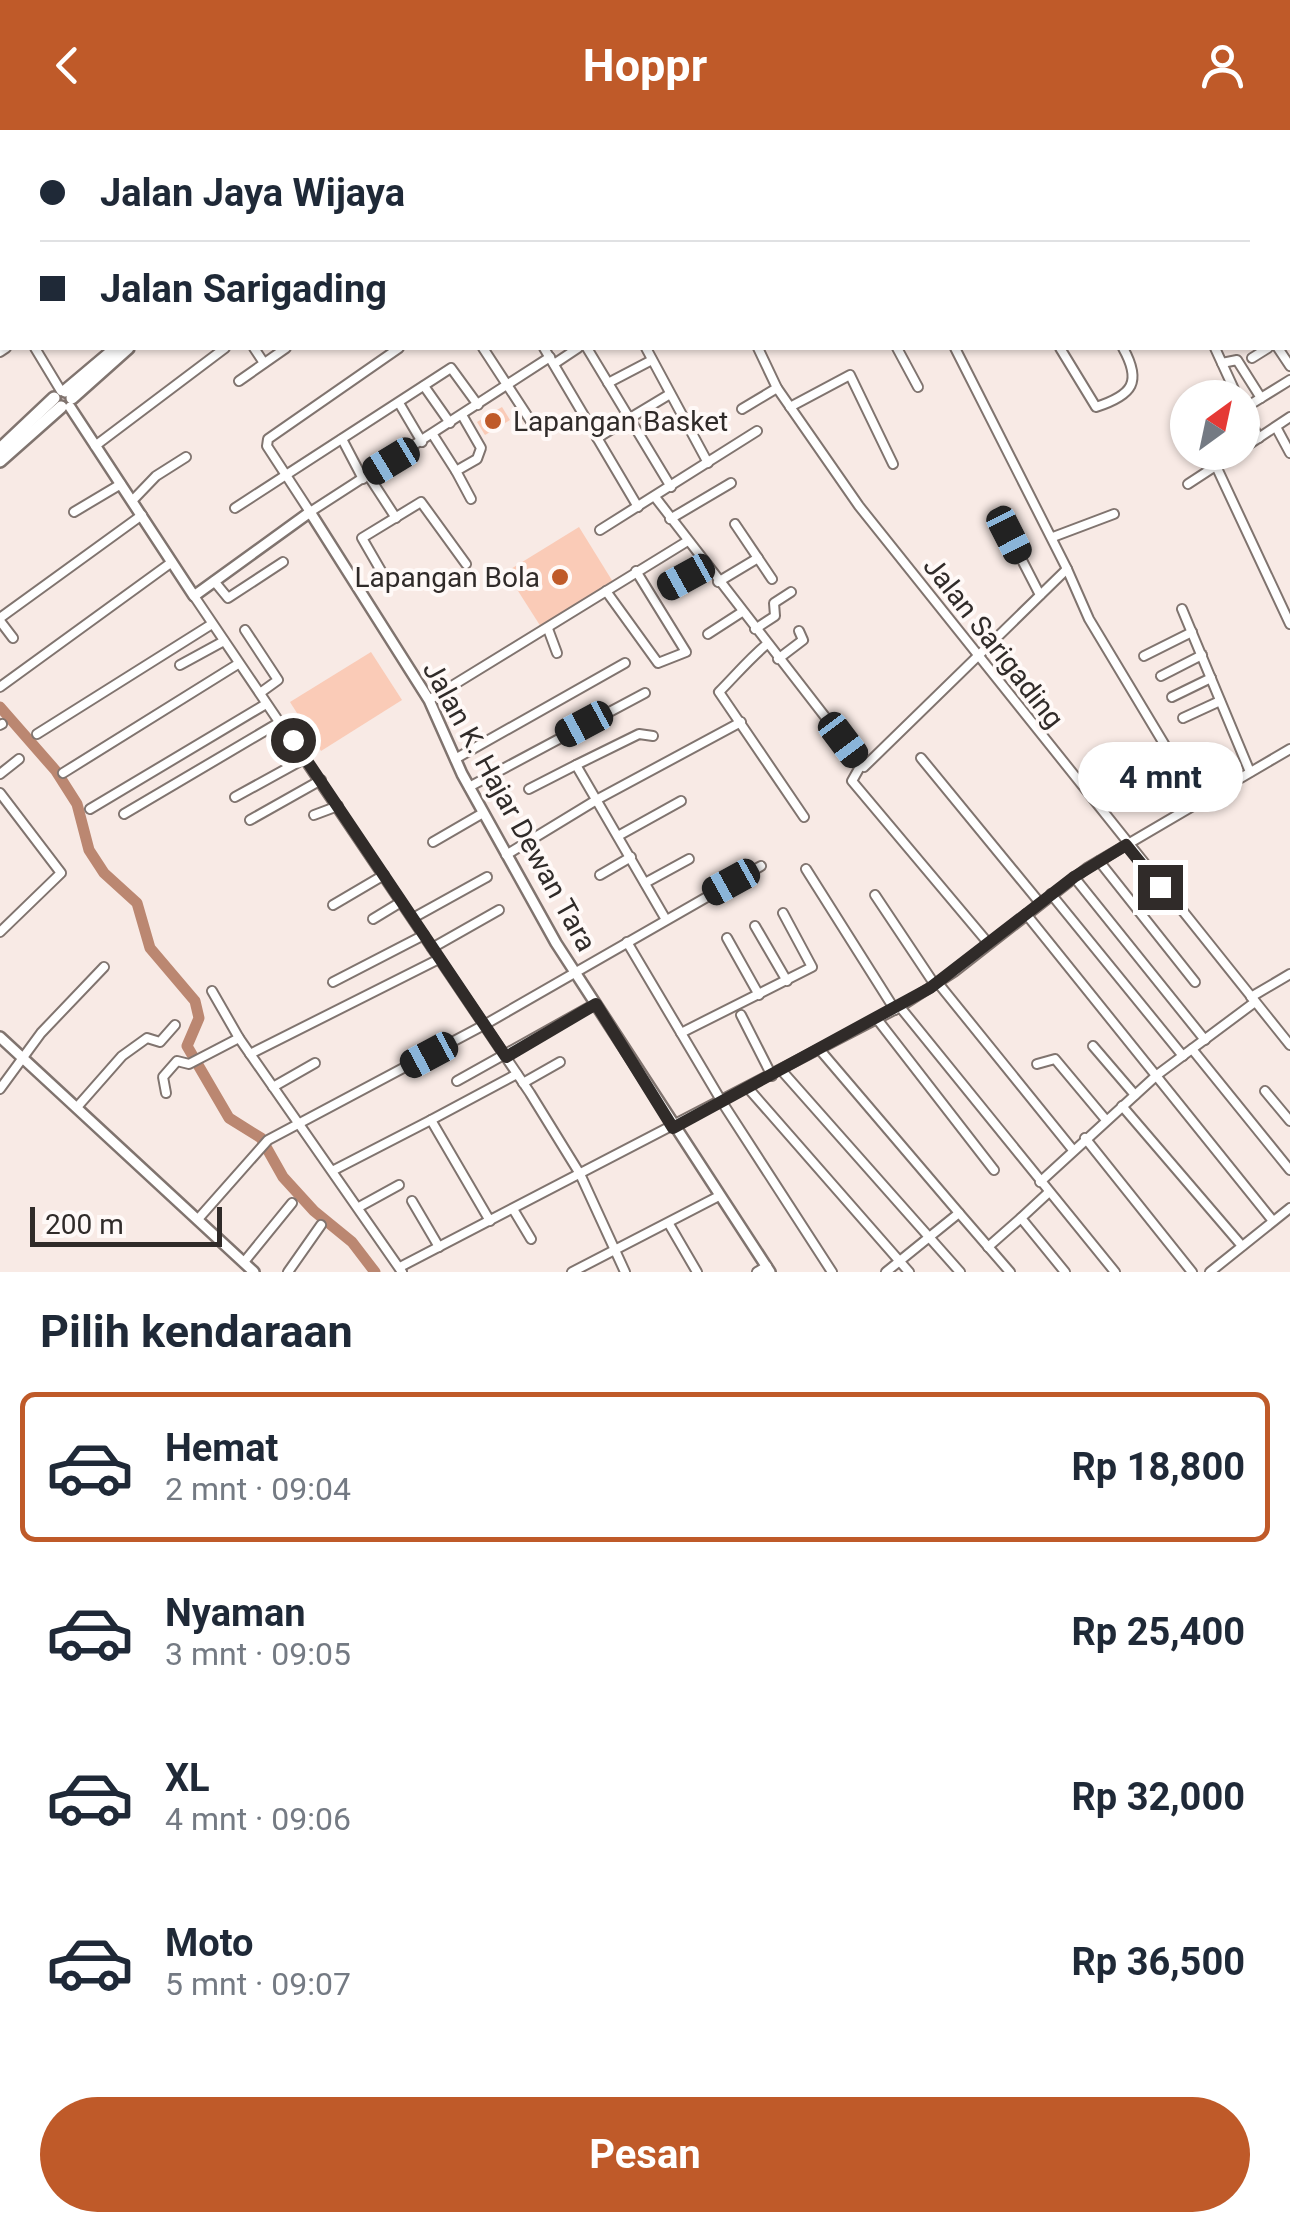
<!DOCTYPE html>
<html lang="id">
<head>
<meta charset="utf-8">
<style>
	:root { --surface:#fff; --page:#f2f2f3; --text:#1f2937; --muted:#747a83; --line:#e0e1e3; --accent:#bf5a29 }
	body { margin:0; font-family:Roboto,sans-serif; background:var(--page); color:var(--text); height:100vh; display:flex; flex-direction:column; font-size:38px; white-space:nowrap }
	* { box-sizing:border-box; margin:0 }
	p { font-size:32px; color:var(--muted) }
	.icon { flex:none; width:55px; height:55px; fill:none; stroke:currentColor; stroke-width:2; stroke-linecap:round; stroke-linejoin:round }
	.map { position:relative; height:1142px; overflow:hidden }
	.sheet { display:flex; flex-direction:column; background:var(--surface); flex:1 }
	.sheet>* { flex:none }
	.banner { position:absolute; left:0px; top:0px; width:1290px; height:220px; box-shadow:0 2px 8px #0004; display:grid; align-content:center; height:220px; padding:0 40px; background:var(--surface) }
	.needle { width:65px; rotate:33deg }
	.tools { position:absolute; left:1170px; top:250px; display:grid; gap:20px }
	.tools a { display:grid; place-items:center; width:90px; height:90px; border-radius:50%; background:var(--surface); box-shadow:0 2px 8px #0004; font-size:50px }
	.scale { position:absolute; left:30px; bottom:25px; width:192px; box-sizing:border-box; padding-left:10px; border:5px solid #302b29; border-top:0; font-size:28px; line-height:35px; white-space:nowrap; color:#302b29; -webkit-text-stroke:8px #fff9f7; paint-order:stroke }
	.end { position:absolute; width:45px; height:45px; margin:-22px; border:12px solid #302b29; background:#fff; box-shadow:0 0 0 5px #fff }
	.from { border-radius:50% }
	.bubble { position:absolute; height:70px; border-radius:35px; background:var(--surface); box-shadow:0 2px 8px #0004; font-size:32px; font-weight:700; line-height:70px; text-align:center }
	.car { position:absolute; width:30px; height:60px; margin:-30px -15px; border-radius:12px; box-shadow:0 0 8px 2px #0007; background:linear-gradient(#222 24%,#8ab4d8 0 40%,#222 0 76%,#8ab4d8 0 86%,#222 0) }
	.banner b { display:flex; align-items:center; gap:35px; height:95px; font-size:38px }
	.banner b+b { border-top:2px solid var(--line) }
	.banner i { width:25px; height:25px; background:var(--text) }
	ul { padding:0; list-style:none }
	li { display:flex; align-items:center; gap:30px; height:150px; margin:0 20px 15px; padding:0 20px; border:5px solid transparent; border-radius:15px }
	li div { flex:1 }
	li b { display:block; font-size:38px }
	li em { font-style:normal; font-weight:700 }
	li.active { border-color:var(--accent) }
	li>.icon { width:90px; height:90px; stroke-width:1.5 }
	h2 { padding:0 40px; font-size:45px; line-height:120px }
	.cta { display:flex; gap:20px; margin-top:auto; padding:20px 40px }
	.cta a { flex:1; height:115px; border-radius:60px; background:var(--accent); color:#fff; font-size:40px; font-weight:700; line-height:115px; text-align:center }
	header { display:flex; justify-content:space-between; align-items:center; height:130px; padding:0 40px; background:var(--accent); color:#fff; font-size:45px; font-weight:700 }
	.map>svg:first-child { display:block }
</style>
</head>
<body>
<header><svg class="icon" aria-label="back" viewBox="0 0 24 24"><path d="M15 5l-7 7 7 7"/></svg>Hoppr<svg class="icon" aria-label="person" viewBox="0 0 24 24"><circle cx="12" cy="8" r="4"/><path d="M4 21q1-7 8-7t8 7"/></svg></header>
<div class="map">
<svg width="1290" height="1142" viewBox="0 0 1290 1142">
	<rect width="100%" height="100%" fill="#f8eae5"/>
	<g fill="#facbb7">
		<polygon points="502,277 510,290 485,305 477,292"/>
		<polygon points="579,397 613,452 541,497 506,442"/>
		<polygon points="371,522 402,570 321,621 290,572"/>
	</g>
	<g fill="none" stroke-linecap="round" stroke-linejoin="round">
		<polyline stroke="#bb8771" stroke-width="11" points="0,577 56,641 77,674 89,720 104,743 137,773 150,818 195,871 199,888 187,916 229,988 261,1008 283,1047 314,1081 352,1112 375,1142"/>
		<defs>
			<g id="minor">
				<polyline points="262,0 264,2"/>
				<polyline points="413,0 415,2"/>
				<polyline points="546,0 547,2"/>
				<polyline points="646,0 648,2"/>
				<polyline points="671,0 672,2"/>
				<polyline points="801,0 802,2"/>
				<polyline points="839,0 840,2"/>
				<polyline points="907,0 908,2"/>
				<polyline points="982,0 984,2"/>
				<polyline points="1032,0 1038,2"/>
				<polyline points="1139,0 1140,2"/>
				<polyline points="226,2 229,0"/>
				<polyline points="510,2 514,0"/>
				<polyline points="0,45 2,43"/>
				<polyline points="1288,91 1290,94"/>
				<polyline points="0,98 2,97"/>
				<polyline points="0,136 2,134"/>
				<polyline points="0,154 2,158"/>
				<polyline points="1288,163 1290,166"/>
				<polyline points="35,218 61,261"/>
				<polyline points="254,218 264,233"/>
				<polyline points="399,218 268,309 267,316 310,382 550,227"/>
				<polyline points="483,218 532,293"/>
				<polyline points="544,218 638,377"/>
				<polyline points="587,218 671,357"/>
				<polyline points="646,218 708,333"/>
				<polyline points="758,218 777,258 859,376 1290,915"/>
				<polyline points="897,218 918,257"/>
				<path d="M 1060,218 L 1096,277 C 1133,265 1142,252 1123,218"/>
				<polyline points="1215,218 1238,268"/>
				<polyline points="1278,218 1290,236"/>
				<polyline points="0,222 6,218"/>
				<polyline points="1252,228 1268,218"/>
				<polyline points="1222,233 1237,230 1261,268"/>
				<polyline points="554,234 578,218"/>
				<polyline points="239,251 286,218"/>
				<polyline points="608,253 652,230"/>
				<polyline points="424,256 450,293"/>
				<polyline points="399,273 422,312"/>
				<polyline points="790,277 850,245 893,334"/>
				<polyline points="1242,277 1259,308"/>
				<polyline points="742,279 777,258"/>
				<polyline points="1243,279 1290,250"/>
				<polyline points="462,285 481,318 477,329 456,341 471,369"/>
				<polyline points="1276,297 1290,323"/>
				<polyline points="433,305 456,341"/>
				<polyline points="597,308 670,264"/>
				<polyline points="342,309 363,349"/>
				<polyline points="95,316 225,218"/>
				<polyline points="1242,319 1290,287"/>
				<polyline points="1216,336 1290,494"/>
				<polyline points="368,345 396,388"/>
				<polyline points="1188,354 1237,322"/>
				<polyline points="655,367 864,637 1067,439 955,218"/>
				<polyline points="132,371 156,346 186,327"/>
				<polyline points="235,378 451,238 478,275"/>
				<polyline points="74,382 121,354"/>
				<polyline points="670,389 731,353"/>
				<polyline points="735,394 772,449"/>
				<polyline points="600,400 757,301"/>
				<polyline points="1009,405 1040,465"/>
				<polyline points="1053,407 1114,384"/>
				<polyline points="1067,439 1089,489 1199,672"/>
				<polyline points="384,446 362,408 421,372 466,434"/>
				<polyline points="214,451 228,468 283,432"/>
				<polyline points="718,452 758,428"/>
				<polyline points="665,458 706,436"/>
				<polyline points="606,461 658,533 686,522 636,441"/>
				<polyline points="194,466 530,963 580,1044 625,1142"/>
				<polyline points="1182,479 1250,642"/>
				<polyline points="0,488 142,385"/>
				<polyline points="0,491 13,508"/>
				<polyline points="548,499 557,523"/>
				<polyline points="755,499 775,486 774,473 791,462"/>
				<polyline points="245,500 278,550 260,563"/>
				<polyline points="708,504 742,482"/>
				<path d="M 767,514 C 748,530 735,546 719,562 L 804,687"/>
				<polyline points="1144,526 1192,502"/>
				<polyline points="778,529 803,510 799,501"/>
				<polyline points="180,535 224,511"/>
				<polyline points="1161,546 1202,525"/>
				<polyline points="0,557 172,432"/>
				<polyline points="1172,567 1211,548"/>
				<polyline points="429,570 686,412"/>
				<polyline points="1183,588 1220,571"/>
				<polyline points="0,595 2,594"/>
				<polyline points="37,604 212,494"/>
				<polyline points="653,606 639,604 576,635 665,788"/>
				<polyline points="921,628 1040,773"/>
				<polyline points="455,629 625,533"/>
				<polyline points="861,635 852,651 989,814"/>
				<polyline points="63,643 238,534"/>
				<polyline points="0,644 19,629"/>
				<polyline points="469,657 645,563"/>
				<polyline points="529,659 576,635"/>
				<polyline points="0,663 61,743 0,802"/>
				<polyline points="235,667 306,628"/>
				<polyline points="90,679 266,574"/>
				<polyline points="124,684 280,592"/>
				<polyline points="314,685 338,676"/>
				<polyline points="250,690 321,650"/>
				<polyline points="618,706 681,671"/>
				<polyline points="433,712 483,683"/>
				<polyline points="506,725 598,669 741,592"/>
				<polyline points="1099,731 1195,852"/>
				<polyline points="806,739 895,880"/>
				<polyline points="600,745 631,727"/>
				<polyline points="1074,747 1205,910"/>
				<polyline points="645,753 689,729"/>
				<polyline points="1051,764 1183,926"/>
				<polyline points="875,765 935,855"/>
				<polyline points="333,775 384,745"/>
				<polyline points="1026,784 1273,1091"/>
				<polyline points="413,788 487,747"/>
				<polyline points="373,789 401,772"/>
				<polyline points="755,796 787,851"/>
				<polyline points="727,808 759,865"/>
				<polyline points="627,812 722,972 832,1142"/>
				<polyline points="432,818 499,780"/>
				<polyline points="333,852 424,805"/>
				<polyline points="938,853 1073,1020"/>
				<polyline points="212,861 239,908 402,1142"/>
				<polyline points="1251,867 1290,844"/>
				<polyline points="900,877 1115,1142"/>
				<polyline points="741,885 772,946"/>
				<polyline points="877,889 994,1040"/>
				<polyline points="681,903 812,837 783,783"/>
				<polyline points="1093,916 1135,965"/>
				<polyline points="1192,919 1290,1040"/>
				<polyline points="820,920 959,1083 886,1142"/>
				<polyline points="250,924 439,829"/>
				<polyline points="1037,934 1055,929 1106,990"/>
				<polyline points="782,941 960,1142"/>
				<polyline points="457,951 595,874"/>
				<polyline points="523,953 560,932"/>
				<polyline points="273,957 315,933"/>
				<polyline points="748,958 909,1142"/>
				<polyline points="0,959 41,903 104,837"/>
				<polyline points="1265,961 1290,991"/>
				<polyline points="166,963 163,947 177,931 189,934 239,908"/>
				<polyline points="78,976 122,926 147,908 160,912 175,895"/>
				<polyline points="1122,976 1242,1116"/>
				<polyline points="431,990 517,944"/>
				<polyline points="1085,1008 1192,1142"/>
				<polyline points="334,1040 431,990 490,1091"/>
				<polyline points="1040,1052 1157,945 1255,872"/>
				<polyline points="1048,1063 1021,1088 1065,1142"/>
				<polyline points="412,1071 439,1117"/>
				<polyline points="359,1077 399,1055"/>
				<polyline points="513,1079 531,1109"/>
				<polyline points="959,1083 1010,1142"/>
				<polyline points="199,1088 268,1010 484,895 761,736"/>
				<polyline points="669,1094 697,1142"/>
				<polyline points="988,1117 1021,1088"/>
				<polyline points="244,1132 292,1073"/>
				<polyline points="400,1137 900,877 954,842 1087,738 1290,619"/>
				<polyline points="288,1142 321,1095"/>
				<polyline points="572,1142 719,1066"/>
				<polyline points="757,1142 767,1136"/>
				<polyline points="1210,1142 1290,1078"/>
			</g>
			<g id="tertiary">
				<polyline points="70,277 194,466 310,382 429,570 462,644 556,813 770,1142"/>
				<polyline points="0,907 254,1142"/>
			</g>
			<g id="primary">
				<polyline points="1084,2 1092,0"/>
				<polyline points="1111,2 1118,0"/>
				<polyline points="65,261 116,218"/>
				<polyline points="72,268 128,218"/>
				<polyline points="0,319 54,268"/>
				<polyline points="0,331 61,277"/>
			</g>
		</defs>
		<use href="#minor" stroke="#80746f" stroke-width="12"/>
		<use href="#tertiary" stroke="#80746f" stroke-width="14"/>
		<use href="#primary" stroke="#80746f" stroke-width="16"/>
		<use href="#minor" stroke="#fff" stroke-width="8"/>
		<use href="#tertiary" stroke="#fff" stroke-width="9"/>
		<use href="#primary" stroke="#fff" stroke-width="11"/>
	</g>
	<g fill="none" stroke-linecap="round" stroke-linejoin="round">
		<polyline stroke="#302b29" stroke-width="12" points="293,610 506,927 596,874 673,998 930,858 1074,747 1126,715 1160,757"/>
	</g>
	<g fill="#bf5a29" stroke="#fff9f7" stroke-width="4">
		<circle cx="493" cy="291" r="10"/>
		<circle cx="560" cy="447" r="10"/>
	</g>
	<g text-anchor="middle" stroke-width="8" stroke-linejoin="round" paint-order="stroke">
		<g font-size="28" fill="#302b29" stroke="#fff9f7" text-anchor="start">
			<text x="513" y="301">Lapangan Basket</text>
			<text x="540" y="457" text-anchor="end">Lapangan Bola</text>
		</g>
		<g font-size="28" fill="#302b29" stroke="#fff9f7">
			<text transform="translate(994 512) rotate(52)" y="10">Jalan Sarigading</text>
			<text transform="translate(510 676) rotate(61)" y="10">Jalan K. Hajar Dewan Tara</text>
		</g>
	</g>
</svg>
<div class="tools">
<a><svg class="needle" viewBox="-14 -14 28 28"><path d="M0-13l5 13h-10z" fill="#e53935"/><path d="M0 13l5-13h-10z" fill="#747a83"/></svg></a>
</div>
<div class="scale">200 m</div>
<i class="end from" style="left:293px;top:610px"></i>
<i class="end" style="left:1160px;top:757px"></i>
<div class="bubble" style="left:1078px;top:612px;width:165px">4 mnt</div>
<i class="car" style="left:391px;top:331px;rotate:239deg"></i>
<i class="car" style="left:1009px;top:405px;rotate:153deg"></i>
<i class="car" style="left:686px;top:447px;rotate:241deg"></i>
<i class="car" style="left:584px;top:594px;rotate:242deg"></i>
<i class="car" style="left:843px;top:610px;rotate:143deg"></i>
<i class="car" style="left:731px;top:752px;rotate:241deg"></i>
<i class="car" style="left:429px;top:925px;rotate:242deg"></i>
<div class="banner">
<b><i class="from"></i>Jalan Jaya Wijaya</b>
<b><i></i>Jalan Sarigading</b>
</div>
</div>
<section class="sheet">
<h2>Pilih kendaraan</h2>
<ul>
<li class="active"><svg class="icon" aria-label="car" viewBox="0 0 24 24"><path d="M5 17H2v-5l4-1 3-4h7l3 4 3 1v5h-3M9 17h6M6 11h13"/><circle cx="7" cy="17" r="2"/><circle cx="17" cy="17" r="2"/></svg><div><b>Hemat</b><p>2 mnt · 09:04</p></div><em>Rp 18,800</em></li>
<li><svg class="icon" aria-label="car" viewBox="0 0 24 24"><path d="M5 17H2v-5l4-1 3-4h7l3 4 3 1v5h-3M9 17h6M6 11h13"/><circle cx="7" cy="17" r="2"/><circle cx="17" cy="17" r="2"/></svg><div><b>Nyaman</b><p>3 mnt · 09:05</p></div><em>Rp 25,400</em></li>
<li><svg class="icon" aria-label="car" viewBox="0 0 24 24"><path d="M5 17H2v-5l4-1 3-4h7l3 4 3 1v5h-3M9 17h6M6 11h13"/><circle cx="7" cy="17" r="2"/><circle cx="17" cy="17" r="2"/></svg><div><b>XL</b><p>4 mnt · 09:06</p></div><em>Rp 32,000</em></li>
<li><svg class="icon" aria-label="car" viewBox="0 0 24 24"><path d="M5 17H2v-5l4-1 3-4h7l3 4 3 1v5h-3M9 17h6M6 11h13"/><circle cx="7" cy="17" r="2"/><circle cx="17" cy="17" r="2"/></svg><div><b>Moto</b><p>5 mnt · 09:07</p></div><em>Rp 36,500</em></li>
</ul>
<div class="cta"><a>Pesan</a></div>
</section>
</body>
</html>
